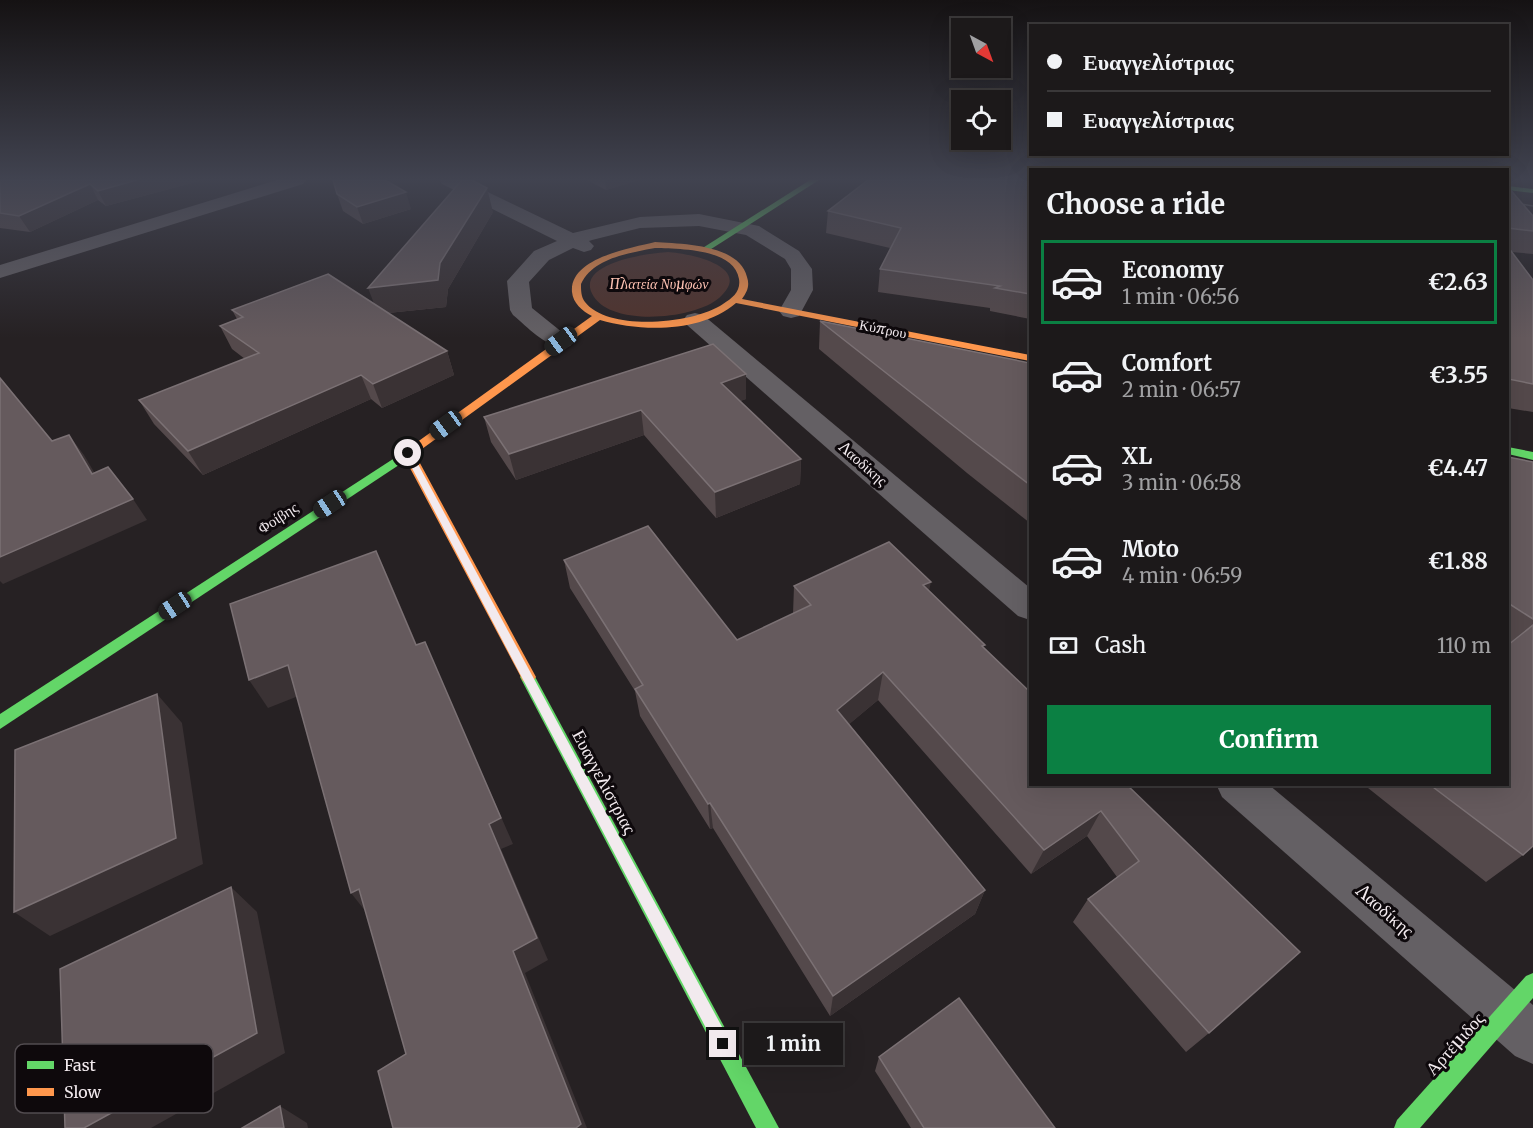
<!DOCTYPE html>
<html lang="en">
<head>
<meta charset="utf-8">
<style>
	:root { --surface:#1c191a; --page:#292627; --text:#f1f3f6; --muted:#a0a0a2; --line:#3a3839; --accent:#0b8043 }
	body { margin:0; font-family:Merriweather,serif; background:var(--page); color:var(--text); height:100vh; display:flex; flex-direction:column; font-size:22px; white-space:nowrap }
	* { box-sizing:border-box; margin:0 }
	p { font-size:20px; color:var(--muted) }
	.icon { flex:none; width:33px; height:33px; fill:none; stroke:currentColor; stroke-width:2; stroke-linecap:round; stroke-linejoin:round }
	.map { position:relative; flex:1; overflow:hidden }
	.side { position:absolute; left:1029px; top:168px; width:480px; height:618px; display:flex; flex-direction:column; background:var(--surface); border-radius:0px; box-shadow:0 6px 24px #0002,0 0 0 2px var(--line) }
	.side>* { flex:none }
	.hud { position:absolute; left:1029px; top:24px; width:480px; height:132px; border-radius:0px; box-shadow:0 6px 24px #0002,0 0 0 2px var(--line); display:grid; align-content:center; height:132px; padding:0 18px; background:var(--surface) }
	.needle { width:39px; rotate:139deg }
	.buttons { position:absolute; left:951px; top:18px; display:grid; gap:12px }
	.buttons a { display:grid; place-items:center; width:60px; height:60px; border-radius:0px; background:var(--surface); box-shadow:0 6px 24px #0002,0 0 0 2px var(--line); font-size:30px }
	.end { position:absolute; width:27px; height:27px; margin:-14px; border:8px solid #f2eaee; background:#111; box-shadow:0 0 0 3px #111 }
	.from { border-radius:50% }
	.bubble { position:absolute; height:42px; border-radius:0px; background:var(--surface); box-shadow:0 6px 24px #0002,0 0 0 2px var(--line); font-size:20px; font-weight:700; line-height:42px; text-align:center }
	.car { position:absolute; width:18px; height:36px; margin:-18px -9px; border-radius:8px; box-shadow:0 0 4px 2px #0007; background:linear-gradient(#222 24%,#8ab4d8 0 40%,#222 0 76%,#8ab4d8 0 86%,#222 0) }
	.hud b { display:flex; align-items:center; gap:21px; height:57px; font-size:22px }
	.hud b+b { border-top:2px solid var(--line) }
	.hud i { width:15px; height:15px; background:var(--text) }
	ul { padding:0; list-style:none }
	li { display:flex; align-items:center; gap:18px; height:84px; margin:0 12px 9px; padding:0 6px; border:3px solid transparent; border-radius:0px }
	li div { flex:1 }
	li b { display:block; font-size:22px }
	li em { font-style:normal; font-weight:700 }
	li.selected { border-color:var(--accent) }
	li>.icon { width:54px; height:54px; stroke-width:1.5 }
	h2 { padding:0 18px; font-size:27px; line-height:72px }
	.pay { display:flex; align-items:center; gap:15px; height:66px; padding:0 18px; font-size:22px }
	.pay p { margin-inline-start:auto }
	.cta { display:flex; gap:12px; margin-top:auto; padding:12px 18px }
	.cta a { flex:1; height:69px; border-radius:0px; background:var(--accent); color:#fff; font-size:24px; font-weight:700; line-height:69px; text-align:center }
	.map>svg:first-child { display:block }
</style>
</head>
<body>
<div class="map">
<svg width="1533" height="1128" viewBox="0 0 1533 1128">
	<rect width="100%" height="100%" fill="#262123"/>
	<path fill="#51332c" d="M 668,252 C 687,253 756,266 719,298 C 695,319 614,327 594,297 C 571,263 650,253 668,252 Z"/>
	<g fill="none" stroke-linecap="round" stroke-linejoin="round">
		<polyline stroke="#5e5a5e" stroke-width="2" stroke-dasharray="1.5 1.5" stroke-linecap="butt" points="641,282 684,279"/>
		<g fill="#646064" fill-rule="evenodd">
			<polygon points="277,180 306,180 303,184 0,278 0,265"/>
			<path d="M 439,180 L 463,180 L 573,233 L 640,217 L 699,214 L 759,226 L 799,251 L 812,269 L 813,290 L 799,316 L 791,318 L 783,316 L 779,311 L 791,290 L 791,269 L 785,259 L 746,235 L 699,226 L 640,228 L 592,240 L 589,241 L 594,246 L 591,250 L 584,252 L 573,248 L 549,260 L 529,282 L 532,308 L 573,341 L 570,346 C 548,351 529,328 513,315 L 510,310 L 507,281 L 534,251 L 557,241 L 442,184 Z"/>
			<polygon points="695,313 703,315 1030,588 1030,620 1018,616 687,325 683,320 687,315"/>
			<polygon points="1216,784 1268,784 1533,1005 1533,1064 1515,1056 1222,797"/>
		</g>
		<g fill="#63d668" fill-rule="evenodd">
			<polygon points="810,180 819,180 708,251 701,249"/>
			<polygon points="1508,186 1533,189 1533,193 1508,190"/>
			<polygon points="1508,447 1533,452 1533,460 1508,454"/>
			<polygon points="410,448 414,449 416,452 414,455 0,729 0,714"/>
			<polygon points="528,671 533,673 779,1128 756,1128 520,677 523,673"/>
			<polygon points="1533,973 1533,998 1420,1128 1394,1128 1397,1120 1526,976"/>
		</g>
		<path fill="#ff974d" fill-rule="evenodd" d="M 655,242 C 682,244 739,244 747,277 C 750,286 747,292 742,299 L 1030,355 L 1030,361 L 736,303 C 701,333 641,332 600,320 L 415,454 L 536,677 L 533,681 L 528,683 L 523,681 L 402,453 L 592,316 C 582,311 573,303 572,292 C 569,258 631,248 655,242 ZM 655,248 C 679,249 734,248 739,279 C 741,291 733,298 723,304 C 694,324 608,332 585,302 C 581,297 581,290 581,284 C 593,258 629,253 655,248 Z"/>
		<polyline stroke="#646163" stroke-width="1.5" points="1508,202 1533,206"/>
	</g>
	<g fill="#54494b">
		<polygon points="0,180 203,180 106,206 98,200 30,232 0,228"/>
		<polygon points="587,180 639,180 606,190"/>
		<polygon points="1030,180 1030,319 990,311 990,308 878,292 880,269 890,248 826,233 828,211"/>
		<polygon points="1508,187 1533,216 1533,254 1511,252 1533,280 1533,412 1508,408"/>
		<polygon points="337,194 411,209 363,224 343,211"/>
		<polygon points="493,212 448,289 446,307 388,313 447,351 454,375 382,408 371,399 203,475 154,424 139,400 245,359 232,349 220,326 237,319 232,310 374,304"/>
		<polygon points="820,321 1030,363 1030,523 967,473 819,349"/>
		<polygon points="746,399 740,401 801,459 800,484 716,518 644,435 516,480 491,442 484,417"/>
		<polygon points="1508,457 1533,462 1533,846 1523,855 1486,882 1363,784 1508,784"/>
		<polygon points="564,560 737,640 793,614 794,586 929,591 984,648 1126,784 1209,1033 1186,1052 1073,922 1088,899 1117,877 1087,836 1031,874 878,700 849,724 985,890 975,914 830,1016 713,828 710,829 640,716 635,691 570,588"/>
		<polygon points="879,1057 1055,1128 911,1128 875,1071"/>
	</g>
	<g fill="#3a3234">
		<polygon points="137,180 203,180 106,206 98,191"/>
		<polygon points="605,180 639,180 606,190"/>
		<polygon points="90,184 98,200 30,232 19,216"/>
		<polygon points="487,188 493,212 448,289 446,307 378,314 368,288 440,263"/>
		<polygon points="406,192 411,209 363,224 357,207"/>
		<polygon points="447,351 454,375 382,408 373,384"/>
		<polygon points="746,374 746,399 722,407 721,383"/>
		<polygon points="361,375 371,399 203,475 188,451"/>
		<polygon points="641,410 644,435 516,480 509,454"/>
		<polygon points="69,435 84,455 107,494 92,474"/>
		<polygon points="801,459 800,484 716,518 715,492"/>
		<polygon points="133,499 147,520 3,584 0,581 0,557"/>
		<polygon points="376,551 389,579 429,673 416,645"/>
		<polygon points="931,582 925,609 923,585"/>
		<polygon points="288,665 306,693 268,708 249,680"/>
		<polygon points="437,670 513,844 501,849 548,960 525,973 587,1128 576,1128 513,951 489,824"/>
		<polygon points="883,672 878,700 834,737 837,710"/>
		<polygon points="157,694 182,723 203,864 50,936 14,912"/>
		<polygon points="710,803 713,828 710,829 708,804"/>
		<polygon points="1101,811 1087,836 1031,874 1044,850"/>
		<polygon points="231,887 257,912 285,1053 151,1128 84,1128"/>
		<polygon points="359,889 370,917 351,893"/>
		<polygon points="985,890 975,914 830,1016 833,996"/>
		<polygon points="280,1106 307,1123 308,1128 284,1128"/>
	</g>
	<g fill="#655a5d" stroke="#7b7174" stroke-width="1.5">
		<polygon points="0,180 137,180 98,191 90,184 19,216 0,213"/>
		<polygon points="333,180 385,180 406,192 357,207 337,194"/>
		<polygon points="462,180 472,180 487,188 440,263 438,280 368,288"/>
		<polygon points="868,180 1030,180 1030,294 995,288 1000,286 880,269 901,228 828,211"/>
		<polygon points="1508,187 1533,216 1533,231 1508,228"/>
		<polygon points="1508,247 1533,280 1533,384 1508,379"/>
		<polygon points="328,274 447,351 373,384 361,375 188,451 139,400 259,353 220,326 243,317 232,310"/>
		<polygon points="820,321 1030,363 1030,485 974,442"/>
		<polygon points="713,344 746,374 721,383 801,459 715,492 641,410 509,454 484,417"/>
		<polygon points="0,378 52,441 69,435 92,474 108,467 133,499 0,557"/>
		<polygon points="1508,457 1533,462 1533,619 1508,603"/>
		<polygon points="648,526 737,640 811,605 794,586 889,542 931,582 923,585 985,645 982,646 1030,692 1030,784 1126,784 1300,952 1209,1033 1088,899 1139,861 1101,811 1044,850 883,672 837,710 985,890 833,996 710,803 708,804 635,689 643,685 564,560"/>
		<polygon points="376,551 416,645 425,642 501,818 489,824 537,938 513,951 581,1124 576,1128 393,1128 378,1071 406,1054 359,889 351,893 288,665 249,680 230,604"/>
		<polygon points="1533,625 1533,846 1523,855 1429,784 1508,784 1508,645"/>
		<polygon points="157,694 176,838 14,912 15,750"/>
		<polygon points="231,887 257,1033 84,1128 65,1128 60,969"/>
		<polygon points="959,998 1055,1128 924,1128 879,1057"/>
		<polygon points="280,1106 284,1128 242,1128"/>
	</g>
	<linearGradient id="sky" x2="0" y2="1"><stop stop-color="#151213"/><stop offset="0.53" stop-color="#414350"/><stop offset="1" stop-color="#414350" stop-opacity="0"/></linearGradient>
	<rect width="1533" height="338" fill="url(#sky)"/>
	<polygon fill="#f2eaee" points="408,450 412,453 728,1038 731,1044 728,1049 723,1051 717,1049 404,453"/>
	<g text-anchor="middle" stroke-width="6" stroke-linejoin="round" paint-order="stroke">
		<g font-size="14" font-style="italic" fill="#fcc0b1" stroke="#0e090c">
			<text x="659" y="289">Πλατεία Νυμφών</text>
		</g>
		<g font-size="14" fill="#f2eaee" stroke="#0e090c">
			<text transform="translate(883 329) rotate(11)" y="5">Κύπρου</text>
		</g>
		<g font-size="15" fill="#f2eaee" stroke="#0e090c">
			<text transform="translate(863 464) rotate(41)" y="5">Λαοδίκης</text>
			<text transform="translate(278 518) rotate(-33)" y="5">Φοίβης</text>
		</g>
		<g font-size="18" fill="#f2eaee" stroke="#0e090c">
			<text transform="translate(604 782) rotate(62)" y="6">Ευαγγελίστριας</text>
			<text transform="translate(1385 911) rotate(41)" y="6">Λαοδίκης</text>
			<text transform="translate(1455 1044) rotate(-48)" y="6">Αρτέμιδος</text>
		</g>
	</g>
	<rect x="15" y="1044" width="198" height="69" rx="9" fill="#0e090c" stroke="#524c50" stroke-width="1.5"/>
	<rect x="27" y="1061" width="27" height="8" fill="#63d668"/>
	<rect x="27" y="1088" width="27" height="8" fill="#ff974d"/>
	<g font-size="16" fill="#f2eaee">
		<text x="64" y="1071">Fast</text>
		<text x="64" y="1098">Slow</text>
	</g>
</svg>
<div class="buttons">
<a><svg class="needle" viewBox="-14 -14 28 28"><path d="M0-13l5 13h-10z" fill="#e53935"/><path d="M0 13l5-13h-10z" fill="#a0a0a2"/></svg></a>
<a><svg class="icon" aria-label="locate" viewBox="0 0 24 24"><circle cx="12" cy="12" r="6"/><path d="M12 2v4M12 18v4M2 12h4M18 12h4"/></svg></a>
</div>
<i class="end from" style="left:408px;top:453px"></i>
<i class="end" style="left:723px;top:1044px"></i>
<div class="bubble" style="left:744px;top:1023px;width:99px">1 min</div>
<i class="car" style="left:561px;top:341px;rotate:234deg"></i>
<i class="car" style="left:446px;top:425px;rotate:234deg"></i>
<i class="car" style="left:330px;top:504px;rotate:237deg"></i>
<i class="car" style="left:175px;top:606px;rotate:237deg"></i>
<div class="hud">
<b><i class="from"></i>Ευαγγελίστριας</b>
<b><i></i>Ευαγγελίστριας</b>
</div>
<section class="side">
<h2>Choose a ride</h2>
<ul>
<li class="selected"><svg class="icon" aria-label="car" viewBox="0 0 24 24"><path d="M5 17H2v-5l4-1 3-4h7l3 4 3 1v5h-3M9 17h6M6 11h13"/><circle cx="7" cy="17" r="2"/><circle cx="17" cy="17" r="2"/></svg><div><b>Economy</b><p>1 min · 06:56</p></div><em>€2.63</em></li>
<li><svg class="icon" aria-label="car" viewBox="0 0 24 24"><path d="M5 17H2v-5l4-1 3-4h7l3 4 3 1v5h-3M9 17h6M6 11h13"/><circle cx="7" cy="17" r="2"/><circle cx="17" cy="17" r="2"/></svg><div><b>Comfort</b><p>2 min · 06:57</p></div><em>€3.55</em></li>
<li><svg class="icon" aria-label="car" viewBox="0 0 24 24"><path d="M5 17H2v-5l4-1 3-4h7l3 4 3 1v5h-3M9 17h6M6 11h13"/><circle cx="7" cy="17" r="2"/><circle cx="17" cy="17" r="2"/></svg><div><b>XL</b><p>3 min · 06:58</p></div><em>€4.47</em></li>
<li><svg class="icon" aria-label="car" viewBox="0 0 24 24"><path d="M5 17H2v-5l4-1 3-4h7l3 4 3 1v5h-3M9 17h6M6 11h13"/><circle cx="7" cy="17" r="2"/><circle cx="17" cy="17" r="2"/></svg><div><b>Moto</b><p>4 min · 06:59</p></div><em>€1.88</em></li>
</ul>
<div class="pay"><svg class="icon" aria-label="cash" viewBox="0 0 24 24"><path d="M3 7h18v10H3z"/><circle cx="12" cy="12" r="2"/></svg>Cash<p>110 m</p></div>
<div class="cta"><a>Confirm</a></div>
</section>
</div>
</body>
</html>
